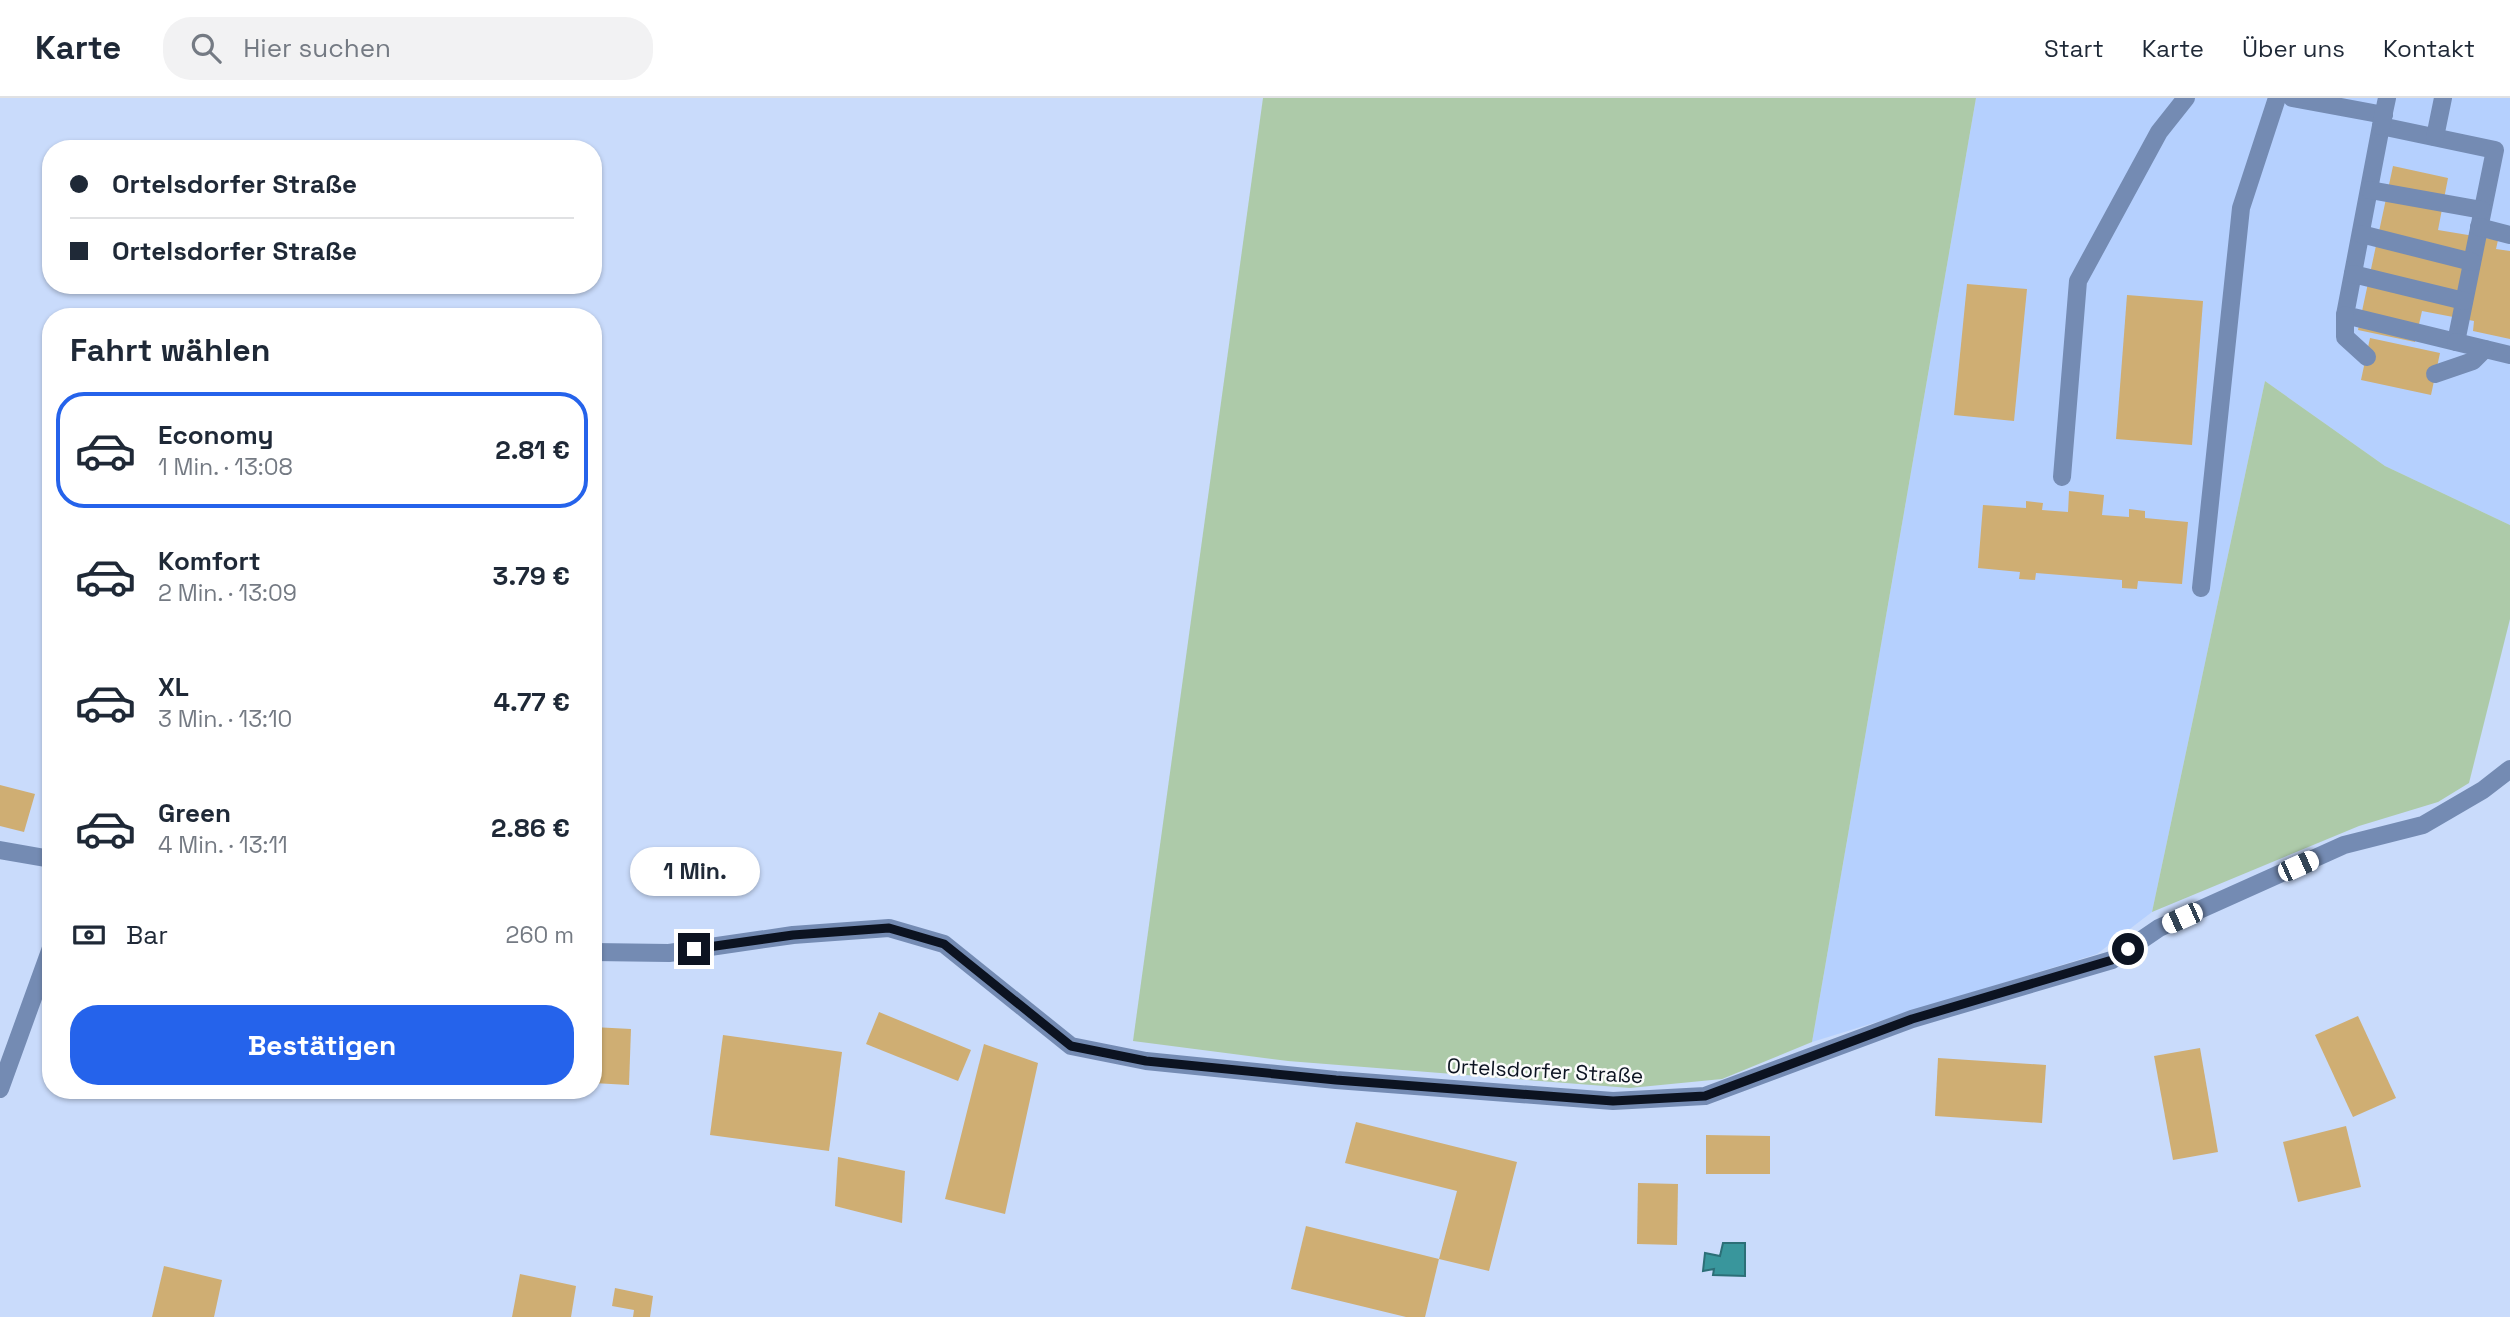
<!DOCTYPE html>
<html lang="de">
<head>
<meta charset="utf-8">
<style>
	:root { --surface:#fff; --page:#f2f2f3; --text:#1f2937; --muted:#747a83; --line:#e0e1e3; --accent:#2563eb }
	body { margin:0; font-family:"Space Grotesk",sans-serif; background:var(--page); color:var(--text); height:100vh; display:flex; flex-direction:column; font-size:26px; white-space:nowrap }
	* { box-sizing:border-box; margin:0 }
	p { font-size:23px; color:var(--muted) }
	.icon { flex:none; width:38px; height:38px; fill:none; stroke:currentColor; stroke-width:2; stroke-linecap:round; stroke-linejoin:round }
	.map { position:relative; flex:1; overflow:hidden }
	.sheet { position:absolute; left:42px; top:210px; width:560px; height:791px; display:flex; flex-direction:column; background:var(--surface); border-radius:28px; box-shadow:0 2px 5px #0004 }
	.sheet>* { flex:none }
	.banner { position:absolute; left:42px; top:42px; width:560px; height:154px; border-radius:28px; box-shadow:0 2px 5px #0004; display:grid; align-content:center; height:154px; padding:0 28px; background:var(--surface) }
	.end { position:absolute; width:32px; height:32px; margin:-16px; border:9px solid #0c1321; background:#fff; box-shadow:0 0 0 4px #fff }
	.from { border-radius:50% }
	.bubble { position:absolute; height:49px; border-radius:24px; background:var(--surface); box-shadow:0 2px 5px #0004; font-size:23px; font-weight:700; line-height:49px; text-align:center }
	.car { position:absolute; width:21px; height:42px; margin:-21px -10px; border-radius:9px; box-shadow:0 0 5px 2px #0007; background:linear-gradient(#fff 24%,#345 0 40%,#fff 0 76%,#345 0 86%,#fff 0) }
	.banner b { display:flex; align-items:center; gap:24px; height:66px; font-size:26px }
	.banner b+b { border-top:2px solid var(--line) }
	.banner i { width:18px; height:18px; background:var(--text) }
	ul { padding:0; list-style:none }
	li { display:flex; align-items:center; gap:21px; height:116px; margin:0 14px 10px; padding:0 14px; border:4px solid transparent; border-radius:28px }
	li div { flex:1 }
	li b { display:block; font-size:26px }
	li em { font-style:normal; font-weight:700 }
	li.selected { border-color:var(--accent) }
	li>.icon { width:63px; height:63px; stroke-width:1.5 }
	h2 { padding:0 28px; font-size:32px; line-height:84px }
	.pay { display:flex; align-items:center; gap:18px; height:77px; padding:0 28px; font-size:26px }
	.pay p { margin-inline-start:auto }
	.primary-button { display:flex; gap:14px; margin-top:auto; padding:14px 28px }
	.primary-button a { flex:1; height:80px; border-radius:28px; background:var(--accent); color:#fff; font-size:28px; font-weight:700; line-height:80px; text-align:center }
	header { display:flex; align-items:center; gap:42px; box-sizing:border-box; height:98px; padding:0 35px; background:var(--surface); border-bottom:2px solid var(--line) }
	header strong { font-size:33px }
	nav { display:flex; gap:38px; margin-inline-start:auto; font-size:24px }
	.search { width:490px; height:63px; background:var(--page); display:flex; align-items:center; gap:18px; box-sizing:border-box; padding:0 24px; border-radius:28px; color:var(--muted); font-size:26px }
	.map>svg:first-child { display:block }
</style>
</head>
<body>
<header>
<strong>Karte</strong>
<div class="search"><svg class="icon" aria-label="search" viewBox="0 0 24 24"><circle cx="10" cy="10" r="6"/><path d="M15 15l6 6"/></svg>Hier suchen</div>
<nav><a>Start</a><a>Karte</a><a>Über uns</a><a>Kontakt</a></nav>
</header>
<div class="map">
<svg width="2510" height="1219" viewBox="0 0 2510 1219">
	<rect width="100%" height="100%" fill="#c9dbfb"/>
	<polygon fill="#b5d0fe" points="1976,0 2510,0 2510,427 2385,368 2265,283 2152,814 2097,856 1812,944"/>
	<g fill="#adcaa9">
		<polygon points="1263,0 1976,0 1812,944 1722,981 1630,990 1288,963 1133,943"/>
		<polygon points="2265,283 2385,368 2510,427 2510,521 2469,685 2438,704 2359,728 2152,814"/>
	</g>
	<polygon fill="#39969c" stroke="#2c6f77" stroke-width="2" points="1723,1145 1745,1145 1745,1178 1713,1177 1714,1171 1703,1173 1705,1155 1720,1158"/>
	<g fill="#cfae73">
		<polygon points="2393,68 2448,80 2438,132 2498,142 2496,151 2510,153 2510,241 2473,233 2474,223 2422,213 2415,244 2358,232"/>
		<polygon points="1967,186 2027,191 2014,323 1954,317"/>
		<polygon points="2127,197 2203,203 2192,347 2116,341"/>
		<polygon points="2370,240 2440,255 2431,297 2361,282"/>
		<polygon points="2069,393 2104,397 2102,417 2129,419 2129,411 2145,413 2145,420 2188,424 2182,486 2138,483 2137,491 2122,490 2122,482 2036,475 2035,482 2019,481 2020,474 1978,470 1983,407 2026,410 2026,403 2043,405 2042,412 2068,414"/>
		<polygon points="0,687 35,696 24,734 0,728"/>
		<polygon points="879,914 971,952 958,983 866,946"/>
		<polygon points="2358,918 2396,1000 2353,1019 2315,937"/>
		<polygon points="593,929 631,931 629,987 593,985"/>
		<polygon points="723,937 842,954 829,1053 710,1037"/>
		<polygon points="984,946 1038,965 1005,1116 945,1101"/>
		<polygon points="2200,950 2218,1054 2173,1062 2154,958"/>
		<polygon points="1938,960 2046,967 2042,1025 1935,1018"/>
		<polygon points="1356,1024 1517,1064 1489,1173 1439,1161 1457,1093 1345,1065"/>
		<polygon points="2346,1028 2361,1089 2298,1104 2283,1044"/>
		<polygon points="1706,1037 1770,1038 1770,1076 1706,1076"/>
		<polygon points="838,1059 905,1073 902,1125 835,1108"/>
		<polygon points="1638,1085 1678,1086 1677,1147 1637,1146"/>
		<polygon points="1306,1128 1439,1161 1425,1219 1406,1219 1291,1191"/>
		<polygon points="164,1168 222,1182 214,1219 152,1219"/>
		<polygon points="520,1176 576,1188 571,1219 512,1219"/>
		<polygon points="615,1190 653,1198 650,1219 633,1219 634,1212 612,1208"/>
	</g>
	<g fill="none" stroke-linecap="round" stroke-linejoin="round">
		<g stroke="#748bb3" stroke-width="18">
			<polyline points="2292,0 2384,17"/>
			<polygon points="2381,28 2495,52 2456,244 2345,217"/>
			<polyline points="2381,28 2387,0"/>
			<polyline points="2435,39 2443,0"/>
			<polyline points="2370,92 2482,112"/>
			<polyline points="2479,129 2510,137"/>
			<polyline points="2361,136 2472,164"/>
			<polyline points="2353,176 2464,203"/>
			<polyline points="2345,217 2345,239 2367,259"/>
			<polyline points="2456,244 2510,257"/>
			<polyline points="2435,276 2473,263 2485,251"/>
			<polyline points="2062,379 2078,183 2159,34 2186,0"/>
			<polyline points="2201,490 2241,110 2277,0"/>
			<polyline points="0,752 51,761"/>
			<polyline points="593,854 669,855 793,837 889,830 944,846 1071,948 1146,963 1336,982 1613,1003 1705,998 1912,921 2112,862 2159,830 2344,747 2423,727 2483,692 2510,671"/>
			<polyline points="0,991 51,850"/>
		</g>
	</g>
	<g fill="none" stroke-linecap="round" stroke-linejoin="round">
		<polyline stroke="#0c1321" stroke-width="9" points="694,851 793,837 889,830 944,846 1071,948 1146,963 1336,982 1613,1003 1705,998 1912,921 2112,862 2128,851"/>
	</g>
	<g text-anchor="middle" stroke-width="5" stroke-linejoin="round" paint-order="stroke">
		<g font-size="21" fill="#0c1321" stroke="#fbfbfb">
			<text transform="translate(1545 973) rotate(3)" y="7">Ortelsdorfer Straße</text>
		</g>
	</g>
</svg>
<i class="end from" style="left:2128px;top:851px"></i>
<i class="end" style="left:694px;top:851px"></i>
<div class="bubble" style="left:630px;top:749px;width:130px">1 Min.</div>
<i class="car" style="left:2298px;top:768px;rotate:66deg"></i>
<i class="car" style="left:2182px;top:820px;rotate:246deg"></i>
<div class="banner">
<b><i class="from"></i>Ortelsdorfer Straße</b>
<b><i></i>Ortelsdorfer Straße</b>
</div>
<section class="sheet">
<h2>Fahrt wählen</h2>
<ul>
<li class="selected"><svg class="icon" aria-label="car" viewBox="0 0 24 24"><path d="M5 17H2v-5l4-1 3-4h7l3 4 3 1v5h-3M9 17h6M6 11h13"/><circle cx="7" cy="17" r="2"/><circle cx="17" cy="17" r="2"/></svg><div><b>Economy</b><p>1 Min. · 13:08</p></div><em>2.81 €</em></li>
<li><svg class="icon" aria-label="car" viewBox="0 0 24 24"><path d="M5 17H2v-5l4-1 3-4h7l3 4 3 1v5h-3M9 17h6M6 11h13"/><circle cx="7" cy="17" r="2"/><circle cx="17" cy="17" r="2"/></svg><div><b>Komfort</b><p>2 Min. · 13:09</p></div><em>3.79 €</em></li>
<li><svg class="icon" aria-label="car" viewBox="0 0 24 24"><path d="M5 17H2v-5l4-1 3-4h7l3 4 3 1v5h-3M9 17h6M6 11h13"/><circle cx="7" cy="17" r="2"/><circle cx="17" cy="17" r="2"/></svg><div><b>XL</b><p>3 Min. · 13:10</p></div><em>4.77 €</em></li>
<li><svg class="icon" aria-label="car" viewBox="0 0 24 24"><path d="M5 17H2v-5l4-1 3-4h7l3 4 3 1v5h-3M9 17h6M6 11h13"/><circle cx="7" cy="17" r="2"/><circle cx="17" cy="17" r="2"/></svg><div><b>Green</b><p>4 Min. · 13:11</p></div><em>2.86 €</em></li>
</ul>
<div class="pay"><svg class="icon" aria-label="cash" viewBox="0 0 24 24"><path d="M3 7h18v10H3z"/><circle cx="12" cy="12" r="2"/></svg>Bar<p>260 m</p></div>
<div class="primary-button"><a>Bestätigen</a></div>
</section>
</div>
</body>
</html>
